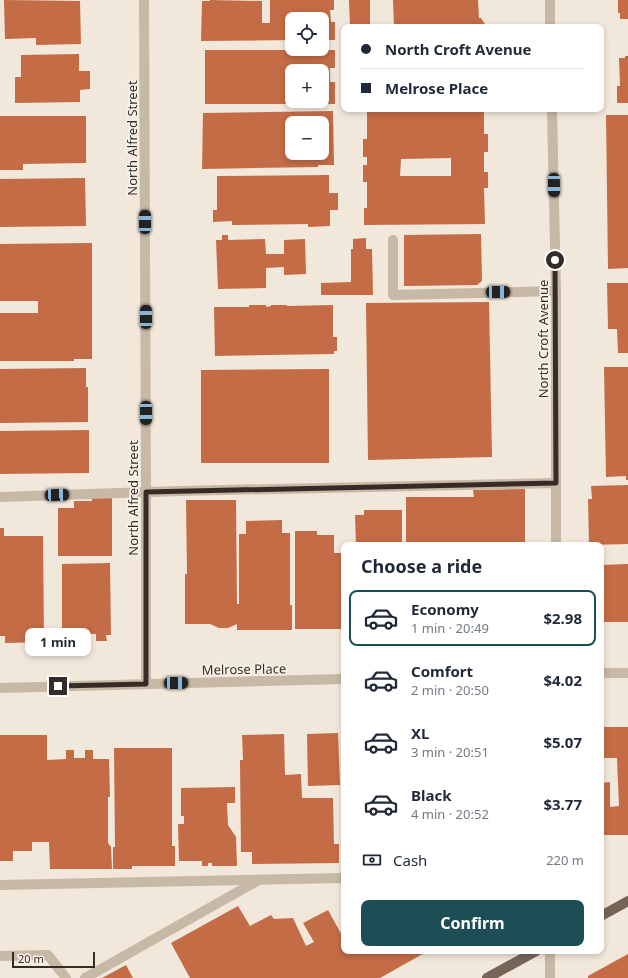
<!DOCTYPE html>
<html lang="en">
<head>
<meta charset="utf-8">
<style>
	:root { --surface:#fff; --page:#f2f2f3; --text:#1f2937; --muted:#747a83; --line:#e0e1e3; --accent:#1e4e55 }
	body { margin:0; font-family:"Noto Sans",sans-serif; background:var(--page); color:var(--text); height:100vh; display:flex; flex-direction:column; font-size:15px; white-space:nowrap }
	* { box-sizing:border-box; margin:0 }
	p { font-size:13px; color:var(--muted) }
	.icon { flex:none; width:22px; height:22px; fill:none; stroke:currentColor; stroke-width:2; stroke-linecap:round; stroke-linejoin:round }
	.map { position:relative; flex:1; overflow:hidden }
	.sheet { position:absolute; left:341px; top:542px; width:263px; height:412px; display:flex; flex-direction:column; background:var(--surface); border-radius:8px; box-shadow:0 2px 6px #0003 }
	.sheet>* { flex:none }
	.hud { position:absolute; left:341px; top:24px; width:263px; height:88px; border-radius:8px; box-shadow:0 2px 6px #0003; display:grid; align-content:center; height:88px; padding:0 20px; background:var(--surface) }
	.buttons { position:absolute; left:285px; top:12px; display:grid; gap:8px }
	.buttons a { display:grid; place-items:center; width:44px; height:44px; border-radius:8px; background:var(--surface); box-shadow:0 2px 6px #0003; font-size:20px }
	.scale { position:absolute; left:12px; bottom:10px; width:83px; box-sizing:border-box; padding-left:4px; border:2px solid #352c27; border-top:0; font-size:11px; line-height:14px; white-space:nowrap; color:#352c27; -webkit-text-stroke:3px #f9f1e6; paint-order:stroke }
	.end { position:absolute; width:18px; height:18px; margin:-9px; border:5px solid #352c27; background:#fff; box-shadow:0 0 0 2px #fff }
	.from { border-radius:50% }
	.bubble { position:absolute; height:28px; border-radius:8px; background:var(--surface); box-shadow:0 2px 6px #0003; font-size:13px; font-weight:700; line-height:28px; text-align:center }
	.car { position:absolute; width:12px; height:24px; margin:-12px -6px; border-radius:5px; box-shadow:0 0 3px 1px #0007; background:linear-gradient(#222 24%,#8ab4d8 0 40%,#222 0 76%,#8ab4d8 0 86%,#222 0) }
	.hud b { display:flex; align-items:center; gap:14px; height:38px; font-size:15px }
	.hud b+b { border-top:1px solid var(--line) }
	.hud i { width:10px; height:10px; background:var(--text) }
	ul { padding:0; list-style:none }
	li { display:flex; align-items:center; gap:12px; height:56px; margin:0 8px 6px; padding:0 12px; border:2px solid transparent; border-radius:8px }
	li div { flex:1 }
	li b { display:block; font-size:15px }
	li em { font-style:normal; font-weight:700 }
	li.selected { border-color:var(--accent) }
	li>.icon { width:36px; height:36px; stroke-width:1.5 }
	h2 { padding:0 20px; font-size:18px; line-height:48px }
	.pay { display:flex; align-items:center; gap:10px; height:44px; padding:0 20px; font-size:15px }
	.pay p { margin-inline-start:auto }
	.cta { display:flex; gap:8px; margin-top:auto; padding:8px 20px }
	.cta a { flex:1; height:46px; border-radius:8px; background:var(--accent); color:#fff; font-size:16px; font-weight:700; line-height:46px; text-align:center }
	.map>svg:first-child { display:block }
</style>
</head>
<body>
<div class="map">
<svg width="628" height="978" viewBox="0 0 628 978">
	<rect width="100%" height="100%" fill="#f1e7da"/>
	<g fill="#c36c46" fill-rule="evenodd">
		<polygon points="4,0 80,1 81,44 36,45 36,38 5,39"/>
		<polygon points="210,0 262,1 262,23 270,23 270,0 334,0 334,10 330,10 331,22 335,22 335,40 322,40 322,19 292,19 292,40 201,41 202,1 210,1"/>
		<polygon points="349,0 370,0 370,26 350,26"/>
		<polygon points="393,0 478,0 479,18 481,18 485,24 485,27 394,27"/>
		<polygon points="618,0 628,0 628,19 620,19 620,13 618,13"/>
		<path d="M 205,50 L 335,50 L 335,68 L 330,68 L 330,82 L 335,82 L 335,104 L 205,104 ZM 292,71 L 322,71 L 322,101 L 292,101 Z"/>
		<polygon points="79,54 79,71 90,71 90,89 80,90 80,102 15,103 15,77 21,77 21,55"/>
		<polygon points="625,56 628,56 628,103 617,103 617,86 620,86 619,58 625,58"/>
		<path d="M 484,110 L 484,134 L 488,134 L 488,152 L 484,152 L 484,172 L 488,172 L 488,188 L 484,188 L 485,224 L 364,225 L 364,208 L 367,208 L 367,182 L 363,182 L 363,165 L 367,165 L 367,157 L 363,157 L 363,139 L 367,139 L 367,111 ZM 451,158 L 451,176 L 400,176 L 401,159 Z"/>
		<path d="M 333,111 L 334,165 L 318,165 L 318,167 L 202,169 L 203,113 ZM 292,123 L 322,123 L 322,153 L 292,153 Z"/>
		<polygon points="606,115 628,115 628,268 608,269"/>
		<polygon points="0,116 86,116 86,163 23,164 23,170 0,170"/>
		<polygon points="329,175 329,193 338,193 338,210 330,210 330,226 308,227 308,224 232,225 232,221 213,222 213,210 217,210 217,176"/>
		<polygon points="85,178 86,226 0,227 0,179"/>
		<polygon points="481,234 482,281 477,285 404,286 404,235"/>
		<polygon points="222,235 228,235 228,240 265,239 266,254 284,254 284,240 305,239 306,274 284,275 284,267 266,268 266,288 218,289 216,240 222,240"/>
		<polygon points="366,238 366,249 372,249 373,295 321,295 321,283 351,282 351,249 353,249 353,239"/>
		<polygon points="92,243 92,359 74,359 74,361 0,361 0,313 38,313 38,301 0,301 0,244"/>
		<polygon points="607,283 628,283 628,353 618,353 617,329 608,329"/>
		<polygon points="489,302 492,457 368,460 366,303"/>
		<polygon points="249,305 266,305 266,307 271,306 271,305 287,305 287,306 333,305 333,337 337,337 337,351 334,351 334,354 215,356 214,307 249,307"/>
		<polygon points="604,367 628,367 628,480 626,480 626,476 606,477"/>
		<polygon points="86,368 86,387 88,387 88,422 0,423 0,369"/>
		<polygon points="329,369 329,463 201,463 201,370"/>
		<polygon points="89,430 89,473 0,474 0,431"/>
		<polygon points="628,485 628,544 589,545 588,499 592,499 591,486"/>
		<polygon points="525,489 525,545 406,545 406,497 474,497 473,490"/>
		<polygon points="92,498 112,498 112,556 58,556 58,508 74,508 74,501 92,501"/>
		<polygon points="186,500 236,500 237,604 239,604 239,534 246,534 246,521 282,520 282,533 290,533 290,605 292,605 292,630 237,630 237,624 228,628 219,628 210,624 185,624 185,574 187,574"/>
		<polygon points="364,510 402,510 402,545 356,545 355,515 364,515"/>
		<polygon points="0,528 4,528 4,536 43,536 44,642 5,643 5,636 0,636"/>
		<polygon points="295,531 317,531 317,535 334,535 334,553 344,553 344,629 295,629"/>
		<polygon points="110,563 111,635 106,635 107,641 96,641 96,634 75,634 75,641 64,641 63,635 62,635 62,564"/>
		<polygon points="628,564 628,622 601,622 601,565"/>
		<polygon points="601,727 628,727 628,835 601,835 601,783 610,782 610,807 619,806 617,758 601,758"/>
		<polygon points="338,733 340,785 308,786 307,734"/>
		<polygon points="284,734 285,775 301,774 302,798 333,798 334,844 339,844 339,863 252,864 252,852 241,852 240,760 243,760 242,735"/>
		<polygon points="0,735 47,735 47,760 66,759 66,750 74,750 74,758 85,758 85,750 93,750 93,759 109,759 110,797 108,797 108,843 111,847 112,869 50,869 49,842 32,842 32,851 13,851 13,861 0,861"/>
		<polygon points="114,748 172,748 172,846 175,846 175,866 132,866 132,869 113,869 113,847 115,847"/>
		<polygon points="235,787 235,803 227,803 228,825 236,837 237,866 212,866 212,863 208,863 208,866 202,866 202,861 179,861 178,824 184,824 184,816 181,816 181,788"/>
		<polygon points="238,906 250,926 271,915 274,919 293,918 306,946 314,942 303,923 328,910 344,939 344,951 428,951 380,978 190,978 171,943"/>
		<polygon points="628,954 628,978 588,978 588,976"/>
		<polygon points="126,965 133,978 102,978"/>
	</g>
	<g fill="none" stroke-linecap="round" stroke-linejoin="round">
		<g stroke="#c8b8a6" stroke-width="10">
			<polyline points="144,0 146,492 146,684"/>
			<polyline points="550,0 550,27"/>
			<polyline points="552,109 556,291 556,545"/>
			<polyline points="393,240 393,295 556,291"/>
			<polyline points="0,497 179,491 556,483"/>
			<polyline points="601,673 628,673"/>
			<polyline points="0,688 344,679"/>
			<polyline points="0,885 344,878"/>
			<polyline points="550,951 550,978"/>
			<polyline points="0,956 48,955 66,978"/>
			<polyline points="85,978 257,881"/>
		</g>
		<g stroke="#766458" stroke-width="10">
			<polyline points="601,916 628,901"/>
			<polyline points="487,978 536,951"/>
		</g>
	</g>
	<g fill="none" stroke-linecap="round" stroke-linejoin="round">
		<polyline stroke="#352c27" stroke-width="5" points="58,686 146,684 146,492 556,483 555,260"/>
	</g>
	<g text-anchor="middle" stroke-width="3.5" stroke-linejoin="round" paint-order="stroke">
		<g font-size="13" fill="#352c27" stroke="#f9f1e6">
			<text transform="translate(132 138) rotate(-90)" y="5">North Alfred Street</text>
			<text transform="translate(543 339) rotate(-90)" y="5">North Croft Avenue</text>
			<text transform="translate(133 498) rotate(-90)" y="5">North Alfred Street</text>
			<text transform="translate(244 669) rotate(-1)" y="5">Melrose Place</text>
		</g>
	</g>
</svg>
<div class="buttons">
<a><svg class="icon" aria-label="locate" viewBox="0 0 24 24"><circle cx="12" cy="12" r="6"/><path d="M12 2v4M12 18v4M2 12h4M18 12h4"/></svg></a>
<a>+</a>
<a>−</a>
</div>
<div class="scale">20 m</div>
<i class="end from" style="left:555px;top:260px"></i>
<i class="end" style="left:58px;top:686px"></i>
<div class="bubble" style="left:25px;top:628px;width:66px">1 min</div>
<i class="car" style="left:554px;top:185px;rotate:179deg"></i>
<i class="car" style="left:145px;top:222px;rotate:0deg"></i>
<i class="car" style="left:498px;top:292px;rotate:89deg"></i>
<i class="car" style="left:146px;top:317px;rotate:0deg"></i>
<i class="car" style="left:146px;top:413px;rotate:180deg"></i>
<i class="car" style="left:57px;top:495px;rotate:88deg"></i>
<i class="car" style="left:176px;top:683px;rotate:89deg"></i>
<div class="hud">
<b><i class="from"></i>North Croft Avenue</b>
<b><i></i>Melrose Place</b>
</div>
<section class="sheet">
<h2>Choose a ride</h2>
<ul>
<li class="selected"><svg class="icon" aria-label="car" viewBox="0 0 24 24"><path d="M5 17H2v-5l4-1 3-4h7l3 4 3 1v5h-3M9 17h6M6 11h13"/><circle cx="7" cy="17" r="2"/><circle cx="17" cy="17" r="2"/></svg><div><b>Economy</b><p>1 min · 20:49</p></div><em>$2.98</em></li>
<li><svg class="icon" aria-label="car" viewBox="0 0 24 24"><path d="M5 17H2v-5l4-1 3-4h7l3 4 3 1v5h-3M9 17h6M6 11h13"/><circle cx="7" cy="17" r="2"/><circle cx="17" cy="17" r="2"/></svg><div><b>Comfort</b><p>2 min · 20:50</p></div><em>$4.02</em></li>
<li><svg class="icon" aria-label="car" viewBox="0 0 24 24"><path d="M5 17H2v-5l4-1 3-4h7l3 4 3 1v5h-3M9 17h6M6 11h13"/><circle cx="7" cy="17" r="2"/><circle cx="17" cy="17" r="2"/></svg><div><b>XL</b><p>3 min · 20:51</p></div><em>$5.07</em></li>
<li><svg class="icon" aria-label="car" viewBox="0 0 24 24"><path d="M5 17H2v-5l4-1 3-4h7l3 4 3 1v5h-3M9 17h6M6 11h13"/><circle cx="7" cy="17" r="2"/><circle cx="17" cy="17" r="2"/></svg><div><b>Black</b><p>4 min · 20:52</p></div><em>$3.77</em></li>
</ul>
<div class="pay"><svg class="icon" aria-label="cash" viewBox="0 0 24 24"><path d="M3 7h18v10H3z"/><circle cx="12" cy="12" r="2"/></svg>Cash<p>220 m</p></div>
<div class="cta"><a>Confirm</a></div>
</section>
</div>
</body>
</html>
